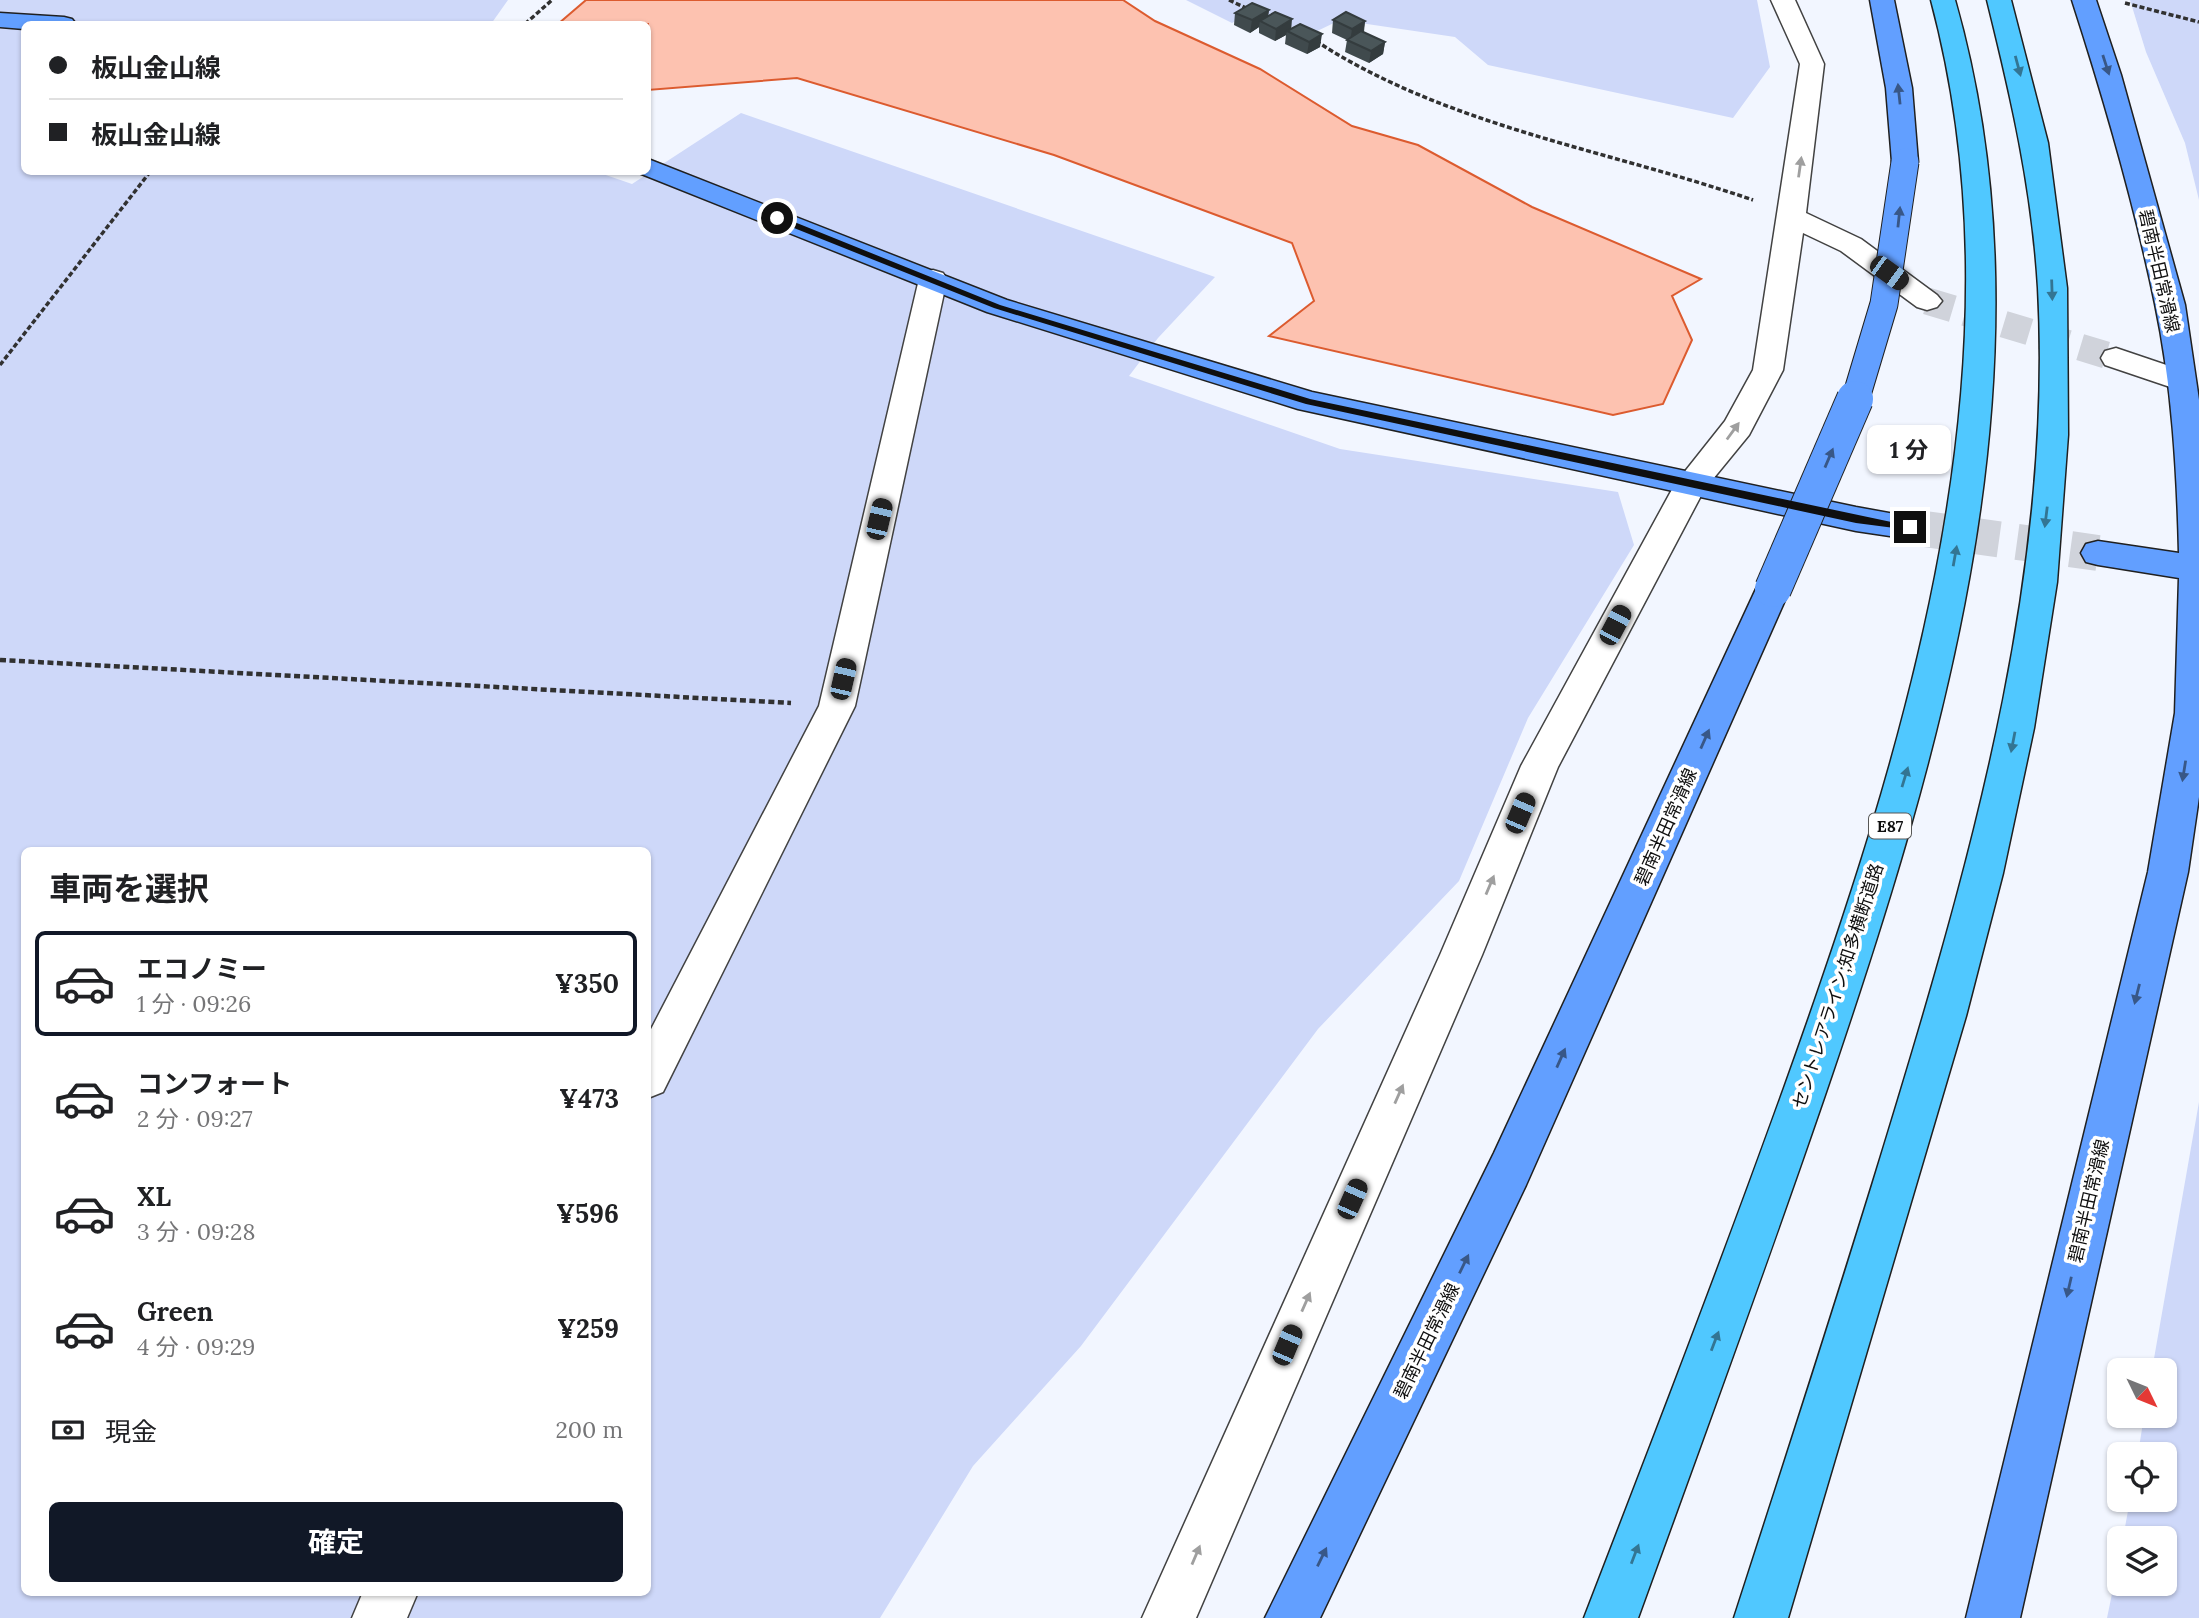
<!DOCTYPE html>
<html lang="ja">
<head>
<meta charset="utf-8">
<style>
	:root { --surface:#fff; --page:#f6f6f6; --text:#202124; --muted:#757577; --line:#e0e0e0; --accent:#111827 }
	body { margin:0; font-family:Lora,"Noto Sans JP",serif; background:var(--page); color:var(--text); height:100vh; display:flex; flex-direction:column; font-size:26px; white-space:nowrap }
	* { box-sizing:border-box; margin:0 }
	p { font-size:23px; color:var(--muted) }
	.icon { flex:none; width:38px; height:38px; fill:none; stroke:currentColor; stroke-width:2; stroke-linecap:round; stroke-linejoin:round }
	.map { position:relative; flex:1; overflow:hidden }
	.drawer { position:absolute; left:21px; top:847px; width:630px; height:749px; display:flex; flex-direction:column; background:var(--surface); border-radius:10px; box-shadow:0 2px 5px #0004 }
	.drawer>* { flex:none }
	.banner { position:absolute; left:21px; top:21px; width:630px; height:154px; border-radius:10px; box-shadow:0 2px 5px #0004; display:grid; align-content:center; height:154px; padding:0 28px; background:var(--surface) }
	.needle { width:46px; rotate:133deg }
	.buttons { position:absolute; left:2107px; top:1358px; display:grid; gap:14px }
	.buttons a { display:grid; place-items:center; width:70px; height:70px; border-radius:10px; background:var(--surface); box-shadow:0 2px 5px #0004; font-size:35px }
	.end { position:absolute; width:32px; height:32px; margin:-16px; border:9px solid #0f0f0f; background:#fff; box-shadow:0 0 0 4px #fff }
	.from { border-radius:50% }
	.bubble { position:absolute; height:49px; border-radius:10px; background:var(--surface); box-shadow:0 2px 5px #0004; font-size:23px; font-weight:700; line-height:49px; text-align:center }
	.car { position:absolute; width:21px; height:42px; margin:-21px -10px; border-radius:9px; box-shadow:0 0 5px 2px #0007; background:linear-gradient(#222 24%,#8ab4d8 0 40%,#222 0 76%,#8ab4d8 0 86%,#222 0) }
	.banner b { display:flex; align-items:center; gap:24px; height:66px; font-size:26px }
	.banner b+b { border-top:2px solid var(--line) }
	.banner i { width:18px; height:18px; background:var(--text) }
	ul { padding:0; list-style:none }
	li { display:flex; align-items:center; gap:21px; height:105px; margin:0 14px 10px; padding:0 14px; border:4px solid transparent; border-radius:10px }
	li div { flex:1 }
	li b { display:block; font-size:26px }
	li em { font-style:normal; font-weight:700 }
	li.active { border-color:var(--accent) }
	li>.icon { width:63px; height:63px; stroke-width:1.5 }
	h2 { padding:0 28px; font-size:32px; line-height:84px }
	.pay { display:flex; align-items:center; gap:18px; height:77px; padding:0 28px; font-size:26px }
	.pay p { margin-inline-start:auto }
	.action { display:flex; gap:14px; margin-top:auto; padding:14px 28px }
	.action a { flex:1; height:80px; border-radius:10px; background:var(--accent); color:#fff; font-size:28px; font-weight:700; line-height:80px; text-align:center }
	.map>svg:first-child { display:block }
</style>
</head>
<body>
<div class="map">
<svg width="2199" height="1618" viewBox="0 0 2199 1618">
	<rect width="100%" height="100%" fill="#f2f6ff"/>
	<g fill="#ced8f9" fill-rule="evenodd">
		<path d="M 0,0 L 508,0 L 491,24 L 24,24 L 24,172 L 597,172 L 632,184 L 741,113 L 1215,277 L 1158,338 L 1129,376 L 1340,449 L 1618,492 L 1634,545 L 1528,718 L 1459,881 L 1318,1029 L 1081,1346 L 973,1466 L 880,1618 L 0,1618 ZM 24,850 L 648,850 L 648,1592 L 24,1592 Z"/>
		<polygon points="1186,0 1757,0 1770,67 1733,118 1488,65 1455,37 1340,20 1309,35 1256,10 1232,23"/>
		<polygon points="2130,0 2199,0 2199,200 2185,143 2146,52"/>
		<polygon points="2199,1102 2199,1618 2107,1618 2119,1560 2119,1584 2165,1584 2165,1538 2123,1538 2130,1500 2165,1500 2165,1454 2138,1454 2144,1416 2165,1416 2165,1370 2152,1370"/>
	</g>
	<polygon fill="#fdc2b0" stroke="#dc5b2f" stroke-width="2" points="586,0 1123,0 1155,21 1260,69 1352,126 1418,145 1532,207 1701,279 1672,296 1692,340 1663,404 1613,415 1269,336 1314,301 1292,243 1054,155 797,78 648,90 648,24 558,24"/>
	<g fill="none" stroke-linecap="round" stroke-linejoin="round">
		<polyline stroke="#d0d3db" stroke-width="27" stroke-dasharray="27 13" stroke-linecap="butt" points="1927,301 2116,358"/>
		<polyline stroke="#d0d3db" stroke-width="36" stroke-dasharray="36 18" stroke-linecap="butt" points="1910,527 2098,553"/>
		<defs>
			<g id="minor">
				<polygon points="1771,0 1795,0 1824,64 1806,213 1861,239 1937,295 1942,301 1937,307 1927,310 1917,307 1841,251 1803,233 1783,370 1749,435 1704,490 1558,767 1482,955 1196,1618 1142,1618 1440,955 1521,766 1675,484 1725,421 1753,370 1800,64"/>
				<polygon points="933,270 943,273 947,279 855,706 663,1092 648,1098 648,1035 819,706 919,279 923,273"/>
				<polygon points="2116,348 2190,373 2194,380 2190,387 2179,390 2105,365 2101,358 2105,351"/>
				<polygon points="363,1592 418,1592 407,1618 352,1618"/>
			</g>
			<g id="major">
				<polygon points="1870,0 1894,0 1912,88 1918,162 1914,168 1896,168 1892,162 1886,88"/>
				<path d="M 2072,0 L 2096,0 L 2121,75 L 2185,305 L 2199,400 L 2199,797 L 2188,872 L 2020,1618 L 1966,1618 L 2148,872 L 2175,713 L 2179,578 L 2098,565 L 2086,562 L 2081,553 L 2086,544 L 2098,541 L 2179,553 C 2177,470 2172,385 2155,304 C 2134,202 2104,99 2072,0 Z"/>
				<polygon points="0,13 64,17 72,19 76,24 24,24 24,29 0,27"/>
				<polygon points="648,159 1007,300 1312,392 1856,507 1922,519 1927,527 1922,535 1910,539 1856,531 1298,409 987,312 639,173 648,172"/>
				<polygon points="1773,576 1785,580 1790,589 1526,1185 1320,1618 1265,1618 1494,1153 1756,589 1761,580"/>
			</g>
			<g id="highway">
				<path d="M 1931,0 L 1955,0 C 2059,365 1943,749 1825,1095 C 1765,1270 1701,1444 1638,1618 L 1584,1618 C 1652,1442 1720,1266 1784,1088 C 1906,747 2028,363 1931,0 Z"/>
				<path d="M 1987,0 L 2011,0 L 2048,143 L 2067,288 L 2068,435 L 2057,582 L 2034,728 L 2003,873 L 1966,1016 L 1788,1618 L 1734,1618 C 1790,1445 1846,1273 1898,1100 C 1977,839 2053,563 2038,288 C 2032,187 2011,97 1987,0 Z"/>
			</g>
		</defs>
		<use href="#minor" stroke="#424242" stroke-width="3"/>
		<use href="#major" stroke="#202020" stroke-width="3"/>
		<use href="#highway" stroke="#202020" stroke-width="3"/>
		<g stroke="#313131" stroke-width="3.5" stroke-dasharray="5 2.5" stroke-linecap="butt">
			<polyline points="1229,0 1248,9"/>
			<polyline points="2125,3 2199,22"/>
			<polyline points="525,24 552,0"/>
			<path d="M 1316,41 C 1446,126 1608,150 1753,200"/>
			<polyline points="0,365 150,172"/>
		</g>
		<polyline stroke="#313131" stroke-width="4.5" stroke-dasharray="6 3.5" stroke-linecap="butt" points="0,660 791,703"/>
		<use href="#minor" fill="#fff" fill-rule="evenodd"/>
		<use href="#major" fill="#629fff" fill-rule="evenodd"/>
		<use href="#highway" fill="#50c8ff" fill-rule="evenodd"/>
		<defs>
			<polyline id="major-bridge-far1" points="1855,401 1884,304 1905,162"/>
			<polyline id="major-bridge" points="1773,589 1855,399"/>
		</defs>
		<use href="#major-bridge-far1" stroke="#202020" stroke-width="29" stroke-linecap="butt"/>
		<use href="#major-bridge" stroke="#202020" stroke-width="38" stroke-linecap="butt"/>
		<use href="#major-bridge-far1" stroke="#629fff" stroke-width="27"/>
		<use href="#major-bridge" stroke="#629fff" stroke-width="36"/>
	</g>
	<g fill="#404a4d">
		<polygon points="1269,10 1268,16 1291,29 1320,47 1307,54 1285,44 1286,35 1275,41 1259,33 1259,27 1250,33 1234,25 1235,13"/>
		<polygon points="1333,20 1365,21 1364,32 1385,42 1383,54 1369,63 1345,52 1347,40 1332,33"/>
	</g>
	<g fill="#343c3e">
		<polygon points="1269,10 1267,23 1260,21 1259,27 1250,33 1252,20"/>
		<polygon points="1292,19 1291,32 1287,31 1286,35 1275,41 1276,29"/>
		<polygon points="1365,21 1363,34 1350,42 1352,29"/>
		<polygon points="1322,34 1320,47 1307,54 1309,42"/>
		<polygon points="1385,42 1383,54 1369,63 1371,51"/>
	</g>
	<g fill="#4a5659" stroke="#343c3e" stroke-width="2">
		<polygon points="1252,3 1269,10 1252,20 1235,13"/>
		<polygon points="1275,12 1292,19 1276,29 1260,21"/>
		<polygon points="1346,12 1365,21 1352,29 1333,20"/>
		<polygon points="1300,24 1322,34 1309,42 1287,31"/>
		<polygon points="1361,31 1385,42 1371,51 1347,40"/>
	</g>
	<defs><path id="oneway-solid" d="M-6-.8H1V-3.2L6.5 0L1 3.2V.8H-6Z" transform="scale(1.75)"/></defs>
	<g fill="#385787">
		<use href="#oneway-solid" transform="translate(2106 65) rotate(72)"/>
		<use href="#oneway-solid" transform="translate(1899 94) rotate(-96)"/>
		<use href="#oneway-solid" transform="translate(1899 217) rotate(-84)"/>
		<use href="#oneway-solid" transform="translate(1829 458) rotate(-67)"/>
		<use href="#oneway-solid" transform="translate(1705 739) rotate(-66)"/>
		<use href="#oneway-solid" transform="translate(2184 771) rotate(99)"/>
		<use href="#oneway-solid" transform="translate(2137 994) rotate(104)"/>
		<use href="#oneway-solid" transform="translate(1561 1058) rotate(-66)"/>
		<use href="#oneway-solid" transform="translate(1464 1264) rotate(-64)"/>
		<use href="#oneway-solid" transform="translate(2069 1287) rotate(103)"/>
		<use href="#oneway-solid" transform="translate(1322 1557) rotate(-64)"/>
	</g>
	<g fill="#337593">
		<use href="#oneway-solid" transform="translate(2018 66) rotate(75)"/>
		<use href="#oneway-solid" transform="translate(2052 290) rotate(88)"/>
		<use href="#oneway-solid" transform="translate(2046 517) rotate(97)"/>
		<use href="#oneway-solid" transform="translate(1955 556) rotate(-80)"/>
		<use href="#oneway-solid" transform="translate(2013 742) rotate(101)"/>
		<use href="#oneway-solid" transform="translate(1905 777) rotate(-73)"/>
		<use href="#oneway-solid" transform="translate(1715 1341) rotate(-69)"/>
		<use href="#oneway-solid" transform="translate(1635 1554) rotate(-69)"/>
	</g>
	<g fill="#9f9f9f">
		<use href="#oneway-solid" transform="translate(1800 167) rotate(-82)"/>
		<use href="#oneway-solid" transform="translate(1733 431) rotate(-54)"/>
		<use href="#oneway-solid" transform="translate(1490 885) rotate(-67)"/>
		<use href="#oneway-solid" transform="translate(1399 1094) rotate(-66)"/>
		<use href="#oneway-solid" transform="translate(1306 1302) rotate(-66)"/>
		<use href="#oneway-solid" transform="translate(1196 1555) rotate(-67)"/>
	</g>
	<polygon fill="#0f0f0f" points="777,215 1000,305 1310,399 1915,527 1910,530 1856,523 1306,404 994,308 774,220"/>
	<g text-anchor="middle" stroke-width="7" stroke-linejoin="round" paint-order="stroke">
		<rect fill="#fff" stroke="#575757" stroke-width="2" x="1869" y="813.5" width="42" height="25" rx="5"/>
		<g font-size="16" font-weight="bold" fill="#0f0f0f">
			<text x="1890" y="832">E87</text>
		</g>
		<g font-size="18" fill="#0f0f0f" stroke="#fff">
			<text transform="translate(2159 271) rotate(77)" y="6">碧南半田常滑線</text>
			<text transform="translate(1666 827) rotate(-66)" y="6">碧南半田常滑線</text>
			<text transform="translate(1838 986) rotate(-72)" y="6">セントレアライン;知多横断道路</text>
			<text transform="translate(2089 1201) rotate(-77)" y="6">碧南半田常滑線</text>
			<text transform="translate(1427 1341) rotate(-64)" y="6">碧南半田常滑線</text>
		</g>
	</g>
</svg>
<div class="buttons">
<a><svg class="needle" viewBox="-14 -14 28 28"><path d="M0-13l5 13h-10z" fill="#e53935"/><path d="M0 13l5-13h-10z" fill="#757577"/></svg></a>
<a><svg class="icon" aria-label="locate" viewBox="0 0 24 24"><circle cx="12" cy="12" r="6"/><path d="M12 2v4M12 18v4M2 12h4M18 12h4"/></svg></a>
<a><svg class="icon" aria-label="layers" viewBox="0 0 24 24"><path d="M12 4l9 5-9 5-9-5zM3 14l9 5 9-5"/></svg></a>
</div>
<i class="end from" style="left:777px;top:218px"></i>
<i class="end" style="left:1910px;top:527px"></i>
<div class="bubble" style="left:1867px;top:425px;width:84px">1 分</div>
<i class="car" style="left:1889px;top:273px;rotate:126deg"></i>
<i class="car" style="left:879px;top:519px;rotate:13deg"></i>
<i class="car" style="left:1615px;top:625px;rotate:28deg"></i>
<i class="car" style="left:843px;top:679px;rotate:13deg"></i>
<i class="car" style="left:1520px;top:813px;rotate:23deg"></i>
<i class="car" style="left:1352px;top:1199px;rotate:24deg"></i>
<i class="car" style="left:1287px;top:1345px;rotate:23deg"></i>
<div class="banner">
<b><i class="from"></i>板山金山線</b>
<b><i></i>板山金山線</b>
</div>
<section class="drawer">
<h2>車両を選択</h2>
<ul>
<li class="active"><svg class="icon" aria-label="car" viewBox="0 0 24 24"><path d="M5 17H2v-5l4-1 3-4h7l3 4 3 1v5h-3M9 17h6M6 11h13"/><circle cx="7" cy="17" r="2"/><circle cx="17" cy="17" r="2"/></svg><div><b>エコノミー</b><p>1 分 · 09:26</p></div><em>¥350</em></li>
<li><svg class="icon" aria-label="car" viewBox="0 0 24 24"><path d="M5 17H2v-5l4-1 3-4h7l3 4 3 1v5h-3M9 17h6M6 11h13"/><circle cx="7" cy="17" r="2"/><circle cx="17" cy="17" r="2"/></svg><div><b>コンフォート</b><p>2 分 · 09:27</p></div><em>¥473</em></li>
<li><svg class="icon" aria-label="car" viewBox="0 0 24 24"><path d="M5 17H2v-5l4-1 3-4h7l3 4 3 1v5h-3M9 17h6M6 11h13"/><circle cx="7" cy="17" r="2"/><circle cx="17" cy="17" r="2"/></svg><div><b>XL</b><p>3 分 · 09:28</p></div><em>¥596</em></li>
<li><svg class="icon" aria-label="car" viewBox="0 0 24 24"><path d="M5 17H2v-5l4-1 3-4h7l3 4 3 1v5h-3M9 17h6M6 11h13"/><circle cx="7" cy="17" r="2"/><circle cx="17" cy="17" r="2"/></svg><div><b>Green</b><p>4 分 · 09:29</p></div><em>¥259</em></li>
</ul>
<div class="pay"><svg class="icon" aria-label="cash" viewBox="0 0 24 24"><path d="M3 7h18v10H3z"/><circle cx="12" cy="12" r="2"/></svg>現金<p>200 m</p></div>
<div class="action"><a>確定</a></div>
</section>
</div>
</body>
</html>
